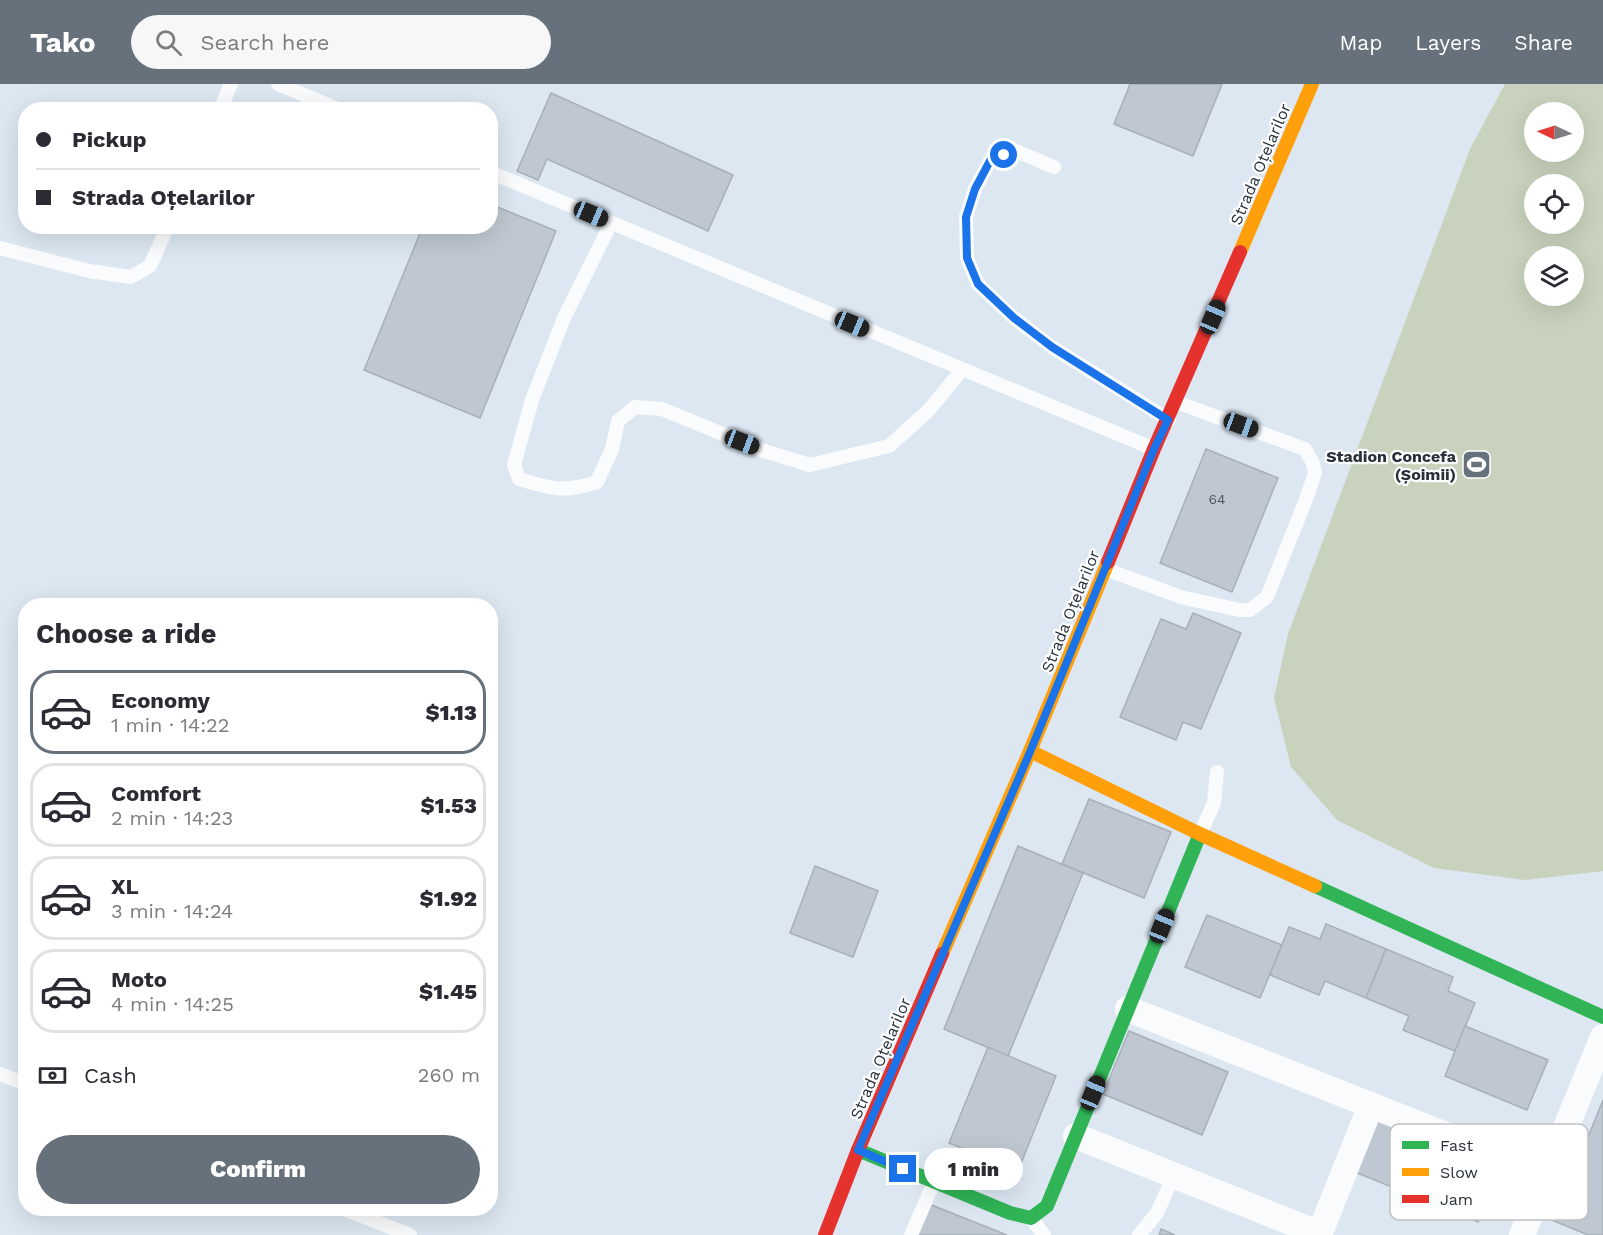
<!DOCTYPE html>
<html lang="en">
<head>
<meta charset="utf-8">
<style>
	:root { --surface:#fff; --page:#f7f7f7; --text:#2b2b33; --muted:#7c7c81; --line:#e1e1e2; --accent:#67717b }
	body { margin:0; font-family:"Work Sans",sans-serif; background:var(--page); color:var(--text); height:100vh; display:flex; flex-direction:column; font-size:22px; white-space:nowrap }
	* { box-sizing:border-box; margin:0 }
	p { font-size:20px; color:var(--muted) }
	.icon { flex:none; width:33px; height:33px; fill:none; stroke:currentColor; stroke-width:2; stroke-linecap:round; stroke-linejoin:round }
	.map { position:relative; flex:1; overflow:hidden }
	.drawer { position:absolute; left:18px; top:514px; width:480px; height:618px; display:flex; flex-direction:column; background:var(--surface); border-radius:24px; box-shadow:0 6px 24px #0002 }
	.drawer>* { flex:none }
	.guide { position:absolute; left:18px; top:18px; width:480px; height:132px; border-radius:24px; box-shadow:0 6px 24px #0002; display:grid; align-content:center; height:132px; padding:0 18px; background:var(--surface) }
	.needle { width:39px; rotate:274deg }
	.buttons { position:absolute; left:1524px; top:18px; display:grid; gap:12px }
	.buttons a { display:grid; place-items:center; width:60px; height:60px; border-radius:50%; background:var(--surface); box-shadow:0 6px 24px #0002; font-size:30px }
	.end { position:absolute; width:27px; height:27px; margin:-14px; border:8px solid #1a73e8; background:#fff; box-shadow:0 0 0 3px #fff }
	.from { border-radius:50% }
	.bubble { position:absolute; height:42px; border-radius:21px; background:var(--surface); box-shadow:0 6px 24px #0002; font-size:20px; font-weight:800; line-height:42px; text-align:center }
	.car { position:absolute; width:18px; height:36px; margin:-18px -9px; border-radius:8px; box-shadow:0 0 4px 2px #0007; background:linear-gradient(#222 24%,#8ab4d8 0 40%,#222 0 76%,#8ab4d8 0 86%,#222 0) }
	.guide b { display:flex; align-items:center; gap:21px; height:57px; font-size:22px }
	.guide b+b { border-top:2px solid var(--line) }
	.guide i { width:15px; height:15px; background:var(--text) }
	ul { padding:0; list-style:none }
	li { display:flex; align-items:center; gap:18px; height:84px; margin:0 12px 9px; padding:0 6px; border:3px solid var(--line); border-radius:24px }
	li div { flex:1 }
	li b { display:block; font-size:22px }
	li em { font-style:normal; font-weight:800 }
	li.on { border-color:var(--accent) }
	li>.icon { width:54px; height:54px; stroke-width:1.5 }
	h2 { padding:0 18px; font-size:27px; line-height:72px }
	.pay { display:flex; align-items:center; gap:15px; height:66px; padding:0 18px; font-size:22px }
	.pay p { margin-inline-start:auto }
	.cta { display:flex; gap:12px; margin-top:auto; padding:12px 18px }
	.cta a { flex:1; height:69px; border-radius:36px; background:var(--accent); color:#fff; font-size:24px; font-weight:800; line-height:69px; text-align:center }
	header { display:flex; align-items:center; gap:36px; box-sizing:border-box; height:84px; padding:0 30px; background:var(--accent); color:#fff }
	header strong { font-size:28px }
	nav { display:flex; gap:33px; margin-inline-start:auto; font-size:21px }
	.search { width:420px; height:54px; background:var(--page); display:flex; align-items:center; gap:15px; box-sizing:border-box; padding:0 21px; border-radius:33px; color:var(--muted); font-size:22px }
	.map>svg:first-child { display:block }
</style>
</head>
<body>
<header>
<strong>Tako</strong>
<div class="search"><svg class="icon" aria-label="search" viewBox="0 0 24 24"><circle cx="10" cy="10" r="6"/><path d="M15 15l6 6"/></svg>Search here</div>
<nav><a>Map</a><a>Layers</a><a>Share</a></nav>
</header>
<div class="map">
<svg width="1603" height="1151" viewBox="0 0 1603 1151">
	<rect width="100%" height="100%" fill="#dce7f2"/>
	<path fill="#c8d2bc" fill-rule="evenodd" d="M 1505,0 L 1603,0 L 1603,787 L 1525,796 L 1434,784 L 1337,736 L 1291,683 L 1274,614 L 1288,550 L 1470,65 ZM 1534,28 L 1574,28 L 1574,68 L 1534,68 ZM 1534,100 L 1574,100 L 1574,140 L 1534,140 ZM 1534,172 L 1574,172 L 1574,212 L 1534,212 Z"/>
	<g fill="#bfc8d2" stroke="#a7b0ba" stroke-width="1.5">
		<polygon points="1130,0 1222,0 1193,72 1114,40"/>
		<polygon points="551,9 733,91 708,147 547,75 538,96 517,87"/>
		<polygon points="490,120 556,147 480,334 364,286 423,142 490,142"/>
		<polygon points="1206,365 1278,394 1232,508 1160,479"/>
		<polygon points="1193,529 1241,549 1201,645 1183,638 1176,656 1120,633 1161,535 1186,545"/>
		<polygon points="1089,715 1171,748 1144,814 1062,780"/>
		<polygon points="1018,762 1083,789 1008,972 944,945"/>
		<polygon points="815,782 878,807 853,873 790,849"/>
		<polygon points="1207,831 1282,861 1260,914 1185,883"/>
		<polygon points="1326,840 1386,865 1366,914 1325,897 1319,911 1270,891 1289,843 1320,855"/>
		<polygon points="1386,865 1453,893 1448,907 1475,919 1455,967 1403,946 1409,932 1366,914"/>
		<polygon points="1465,942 1548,976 1527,1026 1445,992"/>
		<polygon points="1129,947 1228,988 1202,1051 1103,1010"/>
		<polygon points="988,963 1056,992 1018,1087 949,1059"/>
		<polygon points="1603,1016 1603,1151 1588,1151 1554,1137"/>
		<polygon points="1370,1034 1499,1087 1478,1138 1350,1086"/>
		<polygon points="929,1120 1007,1151 917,1151"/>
		<polygon points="1161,1145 1175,1151 1159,1151"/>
	</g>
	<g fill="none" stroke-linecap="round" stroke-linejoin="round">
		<g stroke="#fafbfd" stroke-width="14">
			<polyline points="278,0 340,26"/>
			<polyline points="220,26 231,0"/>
			<polyline points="1054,83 1016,67 991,75 975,105 966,133 967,174 978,200 1014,234 1052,263 1169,336"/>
			<polyline points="490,88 1154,365"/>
			<path d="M 611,139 L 564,234 L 532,316 L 514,381 L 519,395 C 552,405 563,409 597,398 L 612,365 L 618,337 L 635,323 L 662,325 L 764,367 L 810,381 L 889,362 L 928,327 L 962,286"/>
			<polyline points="0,164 89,187 131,193 150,182 168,142"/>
			<polyline points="1105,485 1181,513 1239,526 1250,526 1267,513 1305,418 1315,389 1313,379 1305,365 1176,318"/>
			<polyline points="1200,750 1214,719 1217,688"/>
			<polyline points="0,990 26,1000"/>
			<polyline points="344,1125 410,1151"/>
			<polyline points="1031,1134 1044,1151"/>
			<polyline points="911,1151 934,1098"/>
			<polyline points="1139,1151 1157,1129 1174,1091"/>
		</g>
		<g stroke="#fafbfd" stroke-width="26">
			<polyline points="1128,925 1547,1091"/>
			<polyline points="1076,1052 1320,1150"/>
			<polyline points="1319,1151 1371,1021"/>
			<polyline points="1522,1151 1603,953"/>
		</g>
		<g stroke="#30b455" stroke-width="14">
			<polyline points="1315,802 1603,933"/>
			<polyline points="858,1066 1010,1129 1031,1134 1047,1122 1200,750"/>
		</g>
		<g stroke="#ff9f0a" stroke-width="14">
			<polyline points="1240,168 1312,0"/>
			<polyline points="1030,667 1200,750 1315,802"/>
			<polyline points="942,870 1030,667 1108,478"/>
		</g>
		<g stroke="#e5322d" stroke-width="14">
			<polyline points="1108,478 1154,365 1240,168"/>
			<polyline points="825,1151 858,1066 942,870"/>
		</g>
	</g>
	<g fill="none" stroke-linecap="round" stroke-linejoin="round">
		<polyline stroke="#1a73e8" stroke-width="8" points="903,1085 858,1066 1030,668 1154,365 1168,336 1052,263 1014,234 978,200 967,174 966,133 975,105 991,75 1004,71"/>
	</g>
	<defs>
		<symbol id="stadium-square" viewBox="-11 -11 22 22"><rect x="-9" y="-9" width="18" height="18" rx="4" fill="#67717b" stroke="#fff"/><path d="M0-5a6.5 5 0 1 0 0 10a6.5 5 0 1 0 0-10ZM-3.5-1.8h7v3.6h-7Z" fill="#fff"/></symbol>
	</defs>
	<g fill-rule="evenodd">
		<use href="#stadium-square" x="1460" y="364" width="33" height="33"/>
	</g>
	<g text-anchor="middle" stroke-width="4.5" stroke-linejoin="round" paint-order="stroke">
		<g font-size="14" fill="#4e5761">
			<text x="1217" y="420">64</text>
		</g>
		<g font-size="16" fill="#28313b" stroke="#fff">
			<text transform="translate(1260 80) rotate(-67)" y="6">Strada Oțelarilor</text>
			<text transform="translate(1070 527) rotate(-68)" y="6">Strada Oțelarilor</text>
			<text transform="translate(880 974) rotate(-67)" y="6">Strada Oțelarilor</text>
		</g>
		<g font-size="16" font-weight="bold" fill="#28313b" stroke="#fff" text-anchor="end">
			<text x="1456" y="378">Stadion Concefa<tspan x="1456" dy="18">(Șoimii)</tspan></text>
		</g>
	</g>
	<rect x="1390" y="1040" width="198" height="96" rx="9" fill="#fff" stroke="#bec1c4" stroke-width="1.5"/>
	<rect x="1402" y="1057" width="27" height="8" fill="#30b455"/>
	<rect x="1402" y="1084" width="27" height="8" fill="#ff9f0a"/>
	<rect x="1402" y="1111" width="27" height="8" fill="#e5322d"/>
	<g font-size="16" fill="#28313b">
		<text x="1440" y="1067">Fast</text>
		<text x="1440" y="1094">Slow</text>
		<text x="1440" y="1121">Jam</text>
	</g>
</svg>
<div class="buttons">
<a><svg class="needle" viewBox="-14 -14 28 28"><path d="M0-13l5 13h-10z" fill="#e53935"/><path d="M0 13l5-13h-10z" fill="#7c7c81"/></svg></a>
<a><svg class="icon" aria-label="locate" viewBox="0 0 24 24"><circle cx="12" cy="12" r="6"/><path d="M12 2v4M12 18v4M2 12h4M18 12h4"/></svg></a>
<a><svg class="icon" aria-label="layers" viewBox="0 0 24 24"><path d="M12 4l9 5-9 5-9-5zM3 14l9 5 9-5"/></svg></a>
</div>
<i class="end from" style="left:1004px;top:71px"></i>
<i class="end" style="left:903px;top:1085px"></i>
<div class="bubble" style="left:924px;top:1064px;width:99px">1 min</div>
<i class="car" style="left:591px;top:130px;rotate:113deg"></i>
<i class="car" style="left:1213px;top:233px;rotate:23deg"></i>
<i class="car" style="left:852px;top:240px;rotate:113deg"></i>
<i class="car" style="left:1241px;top:341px;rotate:110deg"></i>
<i class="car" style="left:742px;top:358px;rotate:111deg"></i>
<i class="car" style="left:1162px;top:842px;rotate:22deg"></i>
<i class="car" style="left:1093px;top:1009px;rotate:22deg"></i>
<div class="guide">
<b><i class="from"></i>Pickup</b>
<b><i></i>Strada Oțelarilor</b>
</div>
<section class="drawer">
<h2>Choose a ride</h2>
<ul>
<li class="on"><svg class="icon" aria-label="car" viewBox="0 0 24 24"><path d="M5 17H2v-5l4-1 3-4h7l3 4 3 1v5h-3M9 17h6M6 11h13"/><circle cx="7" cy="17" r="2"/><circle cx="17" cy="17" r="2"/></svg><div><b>Economy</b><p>1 min · 14:22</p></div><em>$1.13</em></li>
<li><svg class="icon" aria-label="car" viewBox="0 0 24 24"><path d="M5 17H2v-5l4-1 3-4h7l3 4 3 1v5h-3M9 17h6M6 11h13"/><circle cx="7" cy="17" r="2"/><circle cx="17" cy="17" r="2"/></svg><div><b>Comfort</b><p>2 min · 14:23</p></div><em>$1.53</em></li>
<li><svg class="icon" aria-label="car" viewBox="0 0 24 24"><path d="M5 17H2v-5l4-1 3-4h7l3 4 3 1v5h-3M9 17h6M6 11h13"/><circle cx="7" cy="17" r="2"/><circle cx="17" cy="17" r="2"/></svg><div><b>XL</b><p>3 min · 14:24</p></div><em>$1.92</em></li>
<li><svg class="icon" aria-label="car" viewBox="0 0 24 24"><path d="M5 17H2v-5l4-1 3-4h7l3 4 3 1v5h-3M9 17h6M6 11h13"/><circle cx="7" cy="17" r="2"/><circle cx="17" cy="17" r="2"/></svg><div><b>Moto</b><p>4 min · 14:25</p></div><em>$1.45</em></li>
</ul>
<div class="pay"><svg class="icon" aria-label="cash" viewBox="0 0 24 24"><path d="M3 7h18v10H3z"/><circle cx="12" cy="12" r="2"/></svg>Cash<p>260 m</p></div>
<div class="cta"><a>Confirm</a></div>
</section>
</div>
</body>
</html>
